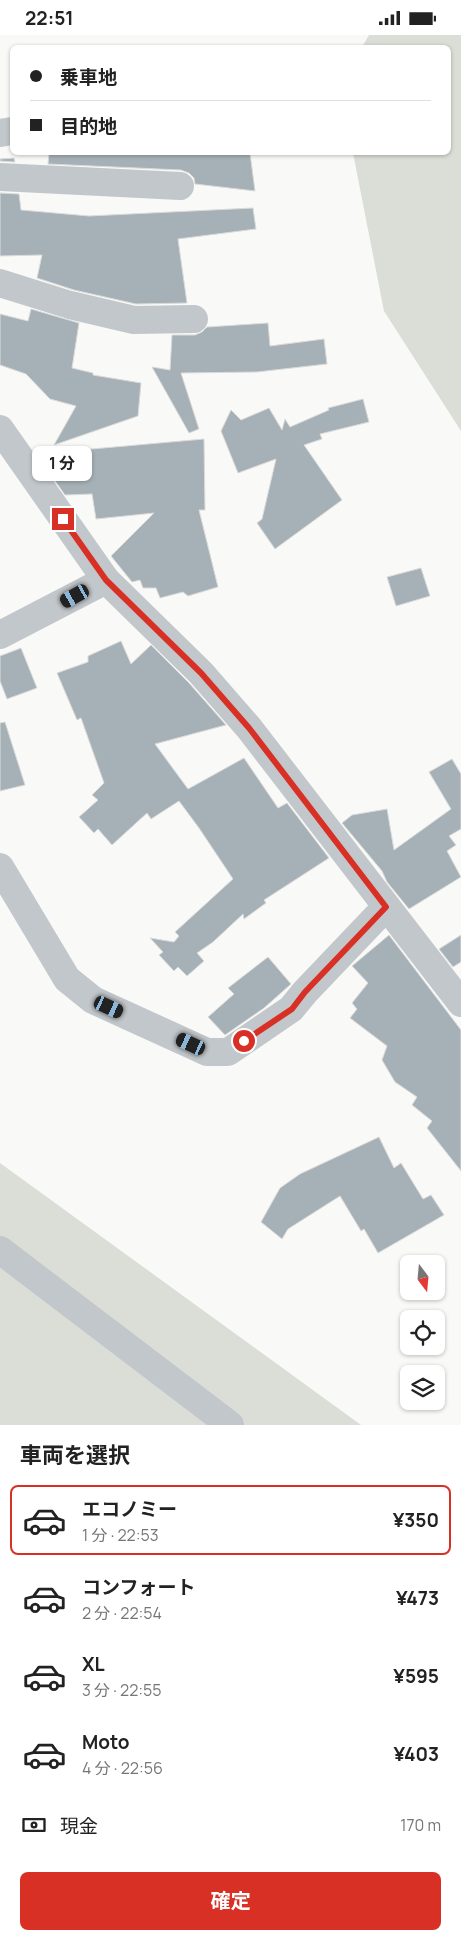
<!DOCTYPE html>
<html lang="ja">
<head>
<meta charset="utf-8">
<style>
	:root { --surface:#fff; --page:#f2f2f2; --text:#222; --muted:#767676; --line:#e0e0e0; --accent:#d93025 }
	body { margin:0; font-family:Manrope,"Noto Sans JP",sans-serif; background:var(--page); color:var(--text); height:100vh; display:flex; flex-direction:column; font-size:19px; white-space:nowrap }
	* { box-sizing:border-box; margin:0 }
	p { font-size:16px; color:var(--muted) }
	.icon { flex:none; width:28px; height:28px; fill:none; stroke:currentColor; stroke-width:2; stroke-linecap:round; stroke-linejoin:round }
	.map { position:relative; height:1390px; overflow:hidden }
	.drawer { display:flex; flex-direction:column; background:var(--surface); flex:1 }
	.drawer>* { flex:none }
	.guide { position:absolute; left:10px; top:10px; width:441px; height:110px; border-radius:8px; box-shadow:0 1px 4px #0004; display:grid; align-content:center; height:110px; padding:0 20px; background:var(--surface) }
	.needle { width:32px; rotate:164deg }
	.fabs { position:absolute; left:400px; top:1220px; display:grid; gap:10px }
	.fabs a { display:grid; place-items:center; width:45px; height:45px; border-radius:8px; background:var(--surface); box-shadow:0 1px 4px #0004; font-size:25px }
	.end { position:absolute; width:22px; height:22px; margin:-11px; border:6px solid #d93025; background:#fff; box-shadow:0 0 0 2px #fff }
	.from { border-radius:50% }
	.bubble { position:absolute; height:35px; border-radius:8px; background:var(--surface); box-shadow:0 1px 4px #0004; font-size:16px; font-weight:700; line-height:35px; text-align:center }
	.car { position:absolute; width:15px; height:30px; margin:-15px -8px; border-radius:6px; box-shadow:0 0 4px 1px #0007; background:linear-gradient(#222 24%,#8ab4d8 0 40%,#222 0 76%,#8ab4d8 0 86%,#222 0) }
	.guide b { display:flex; align-items:center; gap:18px; height:48px; font-size:19px }
	.guide b+b { border-top:1px solid var(--line) }
	.guide i { width:12px; height:12px; background:var(--text) }
	ul { padding:0; list-style:none }
	li { display:flex; align-items:center; gap:15px; height:70px; margin:0 10px 8px; padding:0 10px; border:2px solid transparent; border-radius:8px }
	li div { flex:1 }
	li b { display:block; font-size:19px }
	li em { font-style:normal; font-weight:700 }
	li.current { border-color:var(--accent) }
	li>.icon { width:45px; height:45px; stroke-width:1.5 }
	h2 { padding:0 20px; font-size:22px; line-height:60px }
	.pay { display:flex; align-items:center; gap:12px; height:55px; padding:0 20px; font-size:19px }
	.pay p { margin-inline-start:auto }
	.cta { display:flex; gap:10px; margin-top:auto; padding:10px 20px }
	.cta a { flex:1; height:58px; border-radius:8px; background:var(--accent); color:#fff; font-size:20px; font-weight:700; line-height:58px; text-align:center }
	.status { display:flex; justify-content:space-between; align-items:center; height:35px; padding:0 25px; background:var(--surface); direction:ltr }
	.status svg { height:14px; fill:currentColor }
	.map>svg:first-child { display:block }
</style>
</head>
<body>
<div class="status"><b>22:51</b><svg viewBox="0 0 49 12"><path d="M0 12V9h3v3zM5 12V6h3v6zM10 12V3h3v9zM15 12V0h3v12zM26 1h20v11H26zM47 4h2v5h-2z"/></svg></div>
<div class="map">
<svg width="461" height="1390" viewBox="0 0 461 1390">
	<rect width="100%" height="100%" fill="#f9f9f7"/>
	<g fill="#daded6">
		<polygon points="369,0 461,0 461,396 384,276 353,118 449,118 449,12 362,12"/>
		<polygon points="0,1128 361,1390 0,1390"/>
	</g>
	<g fill="#a6b1b7" stroke="#dbdbd9">
		<polygon points="49,118 250,118 255,156 195,149 194,143 189,138 181,135 48,129"/>
		<polygon points="14,123 15,127 0,126 0,124"/>
		<polygon points="0,158 19,159 21,175 89,181 253,173 256,194 178,204 187,268 136,269 74,255 37,243 42,220 0,221"/>
		<polygon points="31,274 79,288 72,333 93,338 93,340 141,348 138,381 54,410 76,371 50,364 26,339 0,330 0,279 28,286"/>
		<polygon points="268,288 270,311 324,304 327,329 257,337 181,338 199,394 189,398 152,332 170,335 172,300 195,300 202,297 207,292"/>
		<polygon points="363,364 369,387 320,399 322,404 304,410 342,465 275,514 257,488 262,484 276,424 238,438 221,396 231,375 241,385 269,373 282,395 285,384 290,392 329,375 328,373"/>
		<polygon points="204,404 205,475 199,475 218,552 188,561 183,557 160,563 156,553 143,553 140,545 132,547 111,521 154,478 96,484 92,459 65,460 36,419"/>
		<polygon points="421,533 430,561 396,571 387,542"/>
		<polygon points="121,606 131,629 151,610 189,648 226,690 155,709 188,754 244,723 278,773 287,768 329,823 264,865 266,868 244,884 243,879 213,907 197,918 204,926 187,941 178,932 174,936 159,920 163,917 150,903 174,907 179,901 175,897 233,844 199,793 179,766 151,784 147,778 112,810 98,794 94,798 79,782 98,765 92,760 104,748 81,683 77,685 57,638 88,627 88,621"/>
		<polygon points="21,613 37,653 7,664 0,646 0,621"/>
		<polygon points="5,687 25,750 0,756 0,688"/>
		<polygon points="452,724 461,739 461,794 449,801 456,810 447,816 461,842 409,874 387,847 382,836 342,788 352,780 387,774 394,815 451,774 429,737"/>
		<polygon points="389,900 461,995 461,1136 427,1093 432,1086 412,1070 417,1062 395,1047 382,1025 387,1011 350,983 357,974 352,968 368,948 352,931"/>
		<polygon points="461,900 461,927 453,932 439,914"/>
		<polygon points="268,922 291,949 264,973 225,1000 208,982 234,959 228,953"/>
		<polygon points="379,1102 394,1133 401,1128 423,1164 431,1160 444,1180 378,1218 364,1194 361,1196 340,1161 288,1194 282,1204 261,1187 280,1153 300,1139"/>
	</g>
	<g fill="none" stroke-linecap="round" stroke-linejoin="round">
		<g stroke="#c2c7cb" stroke-width="28">
			<polyline points="0,98 12,96"/>
			<polyline points="0,142 180,151"/>
			<polyline points="0,248 70,270 134,285 194,284"/>
			<polyline points="0,394 106,545 201,638 249,693 461,968"/>
			<polyline points="0,600 106,545"/>
			<polyline points="0,832 67,944 93,965 207,1017 228,1017 291,974 305,957 386,872"/>
			<polyline points="0,1215 230,1390"/>
		</g>
	</g>
	<g fill="none" stroke-linecap="round" stroke-linejoin="round">
		<polyline stroke="#d93025" stroke-width="6" points="63,484 106,545 201,638 249,693 386,872 305,957 292,974 244,1006"/>
	</g>
</svg>
<div class="fabs">
<a><svg class="needle" viewBox="-14 -14 28 28"><path d="M0-13l5 13h-10z" fill="#e53935"/><path d="M0 13l5-13h-10z" fill="#767676"/></svg></a>
<a><svg class="icon" aria-label="locate" viewBox="0 0 24 24"><circle cx="12" cy="12" r="6"/><path d="M12 2v4M12 18v4M2 12h4M18 12h4"/></svg></a>
<a><svg class="icon" aria-label="layers" viewBox="0 0 24 24"><path d="M12 4l9 5-9 5-9-5zM3 14l9 5 9-5"/></svg></a>
</div>
<i class="end from" style="left:244px;top:1006px"></i>
<i class="end" style="left:63px;top:484px"></i>
<div class="bubble" style="left:32px;top:411px;width:60px">1 分</div>
<i class="car" style="left:75px;top:561px;rotate:241deg"></i>
<i class="car" style="left:109px;top:972px;rotate:115deg"></i>
<i class="car" style="left:191px;top:1009px;rotate:295deg"></i>
<div class="guide">
<b><i class="from"></i>乗車地</b>
<b><i></i>目的地</b>
</div>
</div>
<section class="drawer">
<h2>車両を選択</h2>
<ul>
<li class="current"><svg class="icon" aria-label="car" viewBox="0 0 24 24"><path d="M5 17H2v-5l4-1 3-4h7l3 4 3 1v5h-3M9 17h6M6 11h13"/><circle cx="7" cy="17" r="2"/><circle cx="17" cy="17" r="2"/></svg><div><b>エコノミー</b><p>1 分 · 22:53</p></div><em>¥350</em></li>
<li><svg class="icon" aria-label="car" viewBox="0 0 24 24"><path d="M5 17H2v-5l4-1 3-4h7l3 4 3 1v5h-3M9 17h6M6 11h13"/><circle cx="7" cy="17" r="2"/><circle cx="17" cy="17" r="2"/></svg><div><b>コンフォート</b><p>2 分 · 22:54</p></div><em>¥473</em></li>
<li><svg class="icon" aria-label="car" viewBox="0 0 24 24"><path d="M5 17H2v-5l4-1 3-4h7l3 4 3 1v5h-3M9 17h6M6 11h13"/><circle cx="7" cy="17" r="2"/><circle cx="17" cy="17" r="2"/></svg><div><b>XL</b><p>3 分 · 22:55</p></div><em>¥595</em></li>
<li><svg class="icon" aria-label="car" viewBox="0 0 24 24"><path d="M5 17H2v-5l4-1 3-4h7l3 4 3 1v5h-3M9 17h6M6 11h13"/><circle cx="7" cy="17" r="2"/><circle cx="17" cy="17" r="2"/></svg><div><b>Moto</b><p>4 分 · 22:56</p></div><em>¥403</em></li>
</ul>
<div class="pay"><svg class="icon" aria-label="cash" viewBox="0 0 24 24"><path d="M3 7h18v10H3z"/><circle cx="12" cy="12" r="2"/></svg>現金<p>170 m</p></div>
<div class="cta"><a>確定</a></div>
</section>
</body>
</html>
